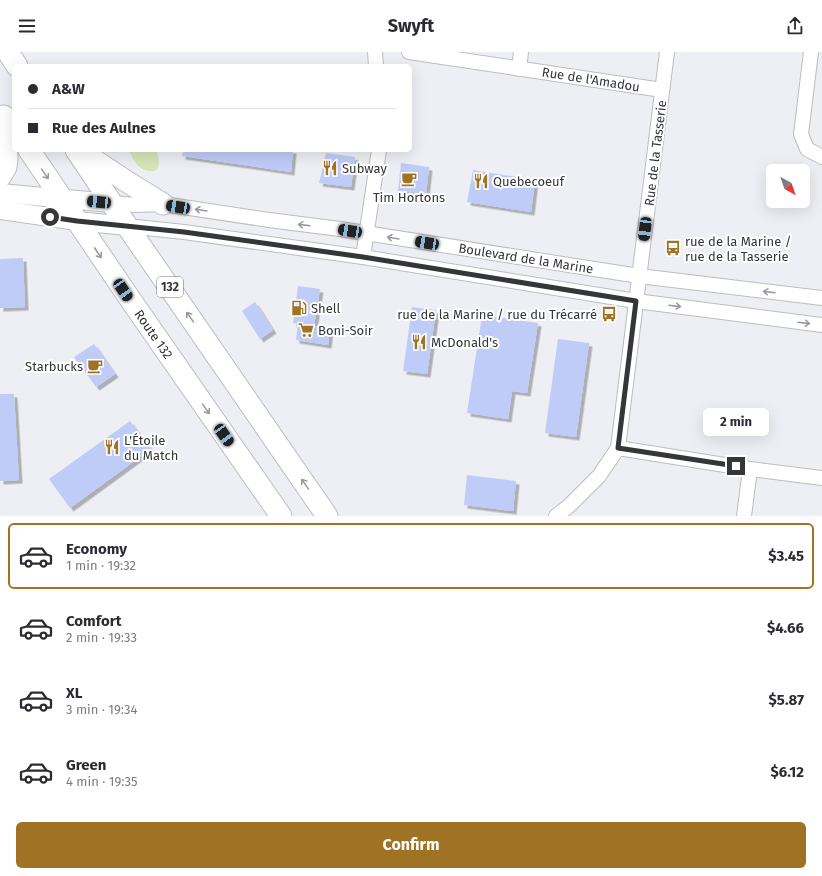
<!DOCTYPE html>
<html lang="en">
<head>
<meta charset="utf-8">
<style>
	:root { --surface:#fff; --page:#f2f2f3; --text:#2b2b33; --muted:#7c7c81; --line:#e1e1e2; --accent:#9f7323 }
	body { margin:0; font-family:"Fira Sans",sans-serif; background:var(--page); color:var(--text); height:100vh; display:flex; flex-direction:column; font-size:15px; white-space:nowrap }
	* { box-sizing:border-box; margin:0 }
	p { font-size:13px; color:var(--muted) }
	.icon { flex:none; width:22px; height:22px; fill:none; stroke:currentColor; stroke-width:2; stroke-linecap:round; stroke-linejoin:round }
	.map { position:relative; height:464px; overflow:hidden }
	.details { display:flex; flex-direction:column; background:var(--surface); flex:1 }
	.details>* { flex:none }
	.top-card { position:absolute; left:12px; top:12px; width:400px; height:88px; border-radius:6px; box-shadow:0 4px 16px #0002; display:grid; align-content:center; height:88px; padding:0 16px; background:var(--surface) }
	.needle { width:26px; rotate:140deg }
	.controls { position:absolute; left:766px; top:112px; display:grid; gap:8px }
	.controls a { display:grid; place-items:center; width:44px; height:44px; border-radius:6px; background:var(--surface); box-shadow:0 4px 16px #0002; font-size:20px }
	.end { position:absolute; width:18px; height:18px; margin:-9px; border:5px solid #353638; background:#fff; box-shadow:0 0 0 2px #fff }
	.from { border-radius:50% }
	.bubble { position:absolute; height:28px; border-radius:6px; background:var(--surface); box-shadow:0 4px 16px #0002; font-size:13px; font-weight:700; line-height:28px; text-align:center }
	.car { position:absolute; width:12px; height:24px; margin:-12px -6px; border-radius:5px; box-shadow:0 0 3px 1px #0007; background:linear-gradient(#222 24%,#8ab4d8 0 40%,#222 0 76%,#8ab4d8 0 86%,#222 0) }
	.top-card b { display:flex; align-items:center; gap:14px; height:38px; font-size:15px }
	.top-card b+b { border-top:1px solid var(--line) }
	.top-card i { width:10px; height:10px; background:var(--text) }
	ul { padding:7px 0 0; list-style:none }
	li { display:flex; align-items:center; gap:12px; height:66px; margin:0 8px 6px; padding:0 8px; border:2px solid transparent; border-radius:6px }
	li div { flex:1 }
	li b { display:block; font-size:15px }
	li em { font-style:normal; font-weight:700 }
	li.on { border-color:var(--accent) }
	li>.icon { width:36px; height:36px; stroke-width:1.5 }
	.primary-button { display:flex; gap:8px; margin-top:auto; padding:8px 16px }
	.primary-button a { flex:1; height:46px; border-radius:6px; background:var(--accent); color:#fff; font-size:16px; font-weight:700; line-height:46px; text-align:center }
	header { display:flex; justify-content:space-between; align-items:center; height:52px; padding:0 16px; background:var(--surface); font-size:18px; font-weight:700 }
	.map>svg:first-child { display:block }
</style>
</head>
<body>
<header><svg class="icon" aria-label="menu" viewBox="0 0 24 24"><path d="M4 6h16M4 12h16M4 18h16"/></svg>Swyft<svg class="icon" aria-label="share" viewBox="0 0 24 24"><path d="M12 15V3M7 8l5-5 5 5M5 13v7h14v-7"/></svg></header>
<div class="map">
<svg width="822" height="464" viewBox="0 0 822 464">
	<defs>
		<filter id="shadow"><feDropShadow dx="3.5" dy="3.5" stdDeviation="0" flood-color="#0004"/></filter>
	</defs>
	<rect width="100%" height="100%" fill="#edeff5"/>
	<path fill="#d6e6b8" d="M 129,98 L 156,98 C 160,106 162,122 148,119 C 145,118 142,117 139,115 C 135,111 131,103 129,98 Z"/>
	<g fill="#c0ccf8" filter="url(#shadow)">
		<polygon points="183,98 293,98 291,120 182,104"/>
		<polygon points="326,101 355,105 351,135 319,131"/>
		<polygon points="401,111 429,115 426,142 398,139"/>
		<polygon points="473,118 535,128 531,160 467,150"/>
		<polygon points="23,206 25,255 0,256 0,207"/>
		<polygon points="298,234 320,237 314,274 330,277 328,293 296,288 298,272 293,271"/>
		<polygon points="255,250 273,278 260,287 242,259"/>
		<polygon points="412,255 436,258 427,322 403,319"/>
		<polygon points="482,263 538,271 527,341 512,339 508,367 467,361"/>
		<polygon points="558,287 589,291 576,385 545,381"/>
		<polygon points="94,292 115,322 96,335 74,305"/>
		<polygon points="0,342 14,342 19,428 0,429"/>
		<polygon points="130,369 151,397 70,456 49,427"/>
		<polygon points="467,423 516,429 513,459 464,453"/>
	</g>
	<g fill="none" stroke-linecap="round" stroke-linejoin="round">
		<defs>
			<g id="minor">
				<polyline points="375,0 376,14"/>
				<polyline points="409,0 662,38"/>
				<polyline points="811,0 801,82 807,97 822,105"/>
				<polyline points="519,17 521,0"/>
				<polyline points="111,151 136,153 163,152 269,168 340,177 639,224 822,246"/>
				<polyline points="127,174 184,180 363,205 636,249 822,273"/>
				<polyline points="363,205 379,98"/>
				<polyline points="618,396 750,417 822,426"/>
				<polyline points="556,464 569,454 599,424 618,396 667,0"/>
				<polyline points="744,464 750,417"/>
			</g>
			<g id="major">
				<polyline points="0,141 111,151"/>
				<polyline points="0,158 77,169 127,174"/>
			</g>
			<g id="highway">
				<polyline points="8,0 17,14"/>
				<polyline points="29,98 130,247 281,464"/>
				<polyline points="76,98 127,174 327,464"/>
				<polyline points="82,100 129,131 163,152"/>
				<polyline points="0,125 6,115 7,106 4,64"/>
			</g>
		</defs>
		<use href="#minor" stroke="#bbbdc3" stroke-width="16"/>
		<use href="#major" stroke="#bbbdc3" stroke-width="20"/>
		<use href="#highway" stroke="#bbbdc3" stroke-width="23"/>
		<use href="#minor" stroke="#fff" stroke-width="14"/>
		<use href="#major" stroke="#fff" stroke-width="18"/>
		<use href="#highway" stroke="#fff" stroke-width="21"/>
	</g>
	<defs><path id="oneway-shaft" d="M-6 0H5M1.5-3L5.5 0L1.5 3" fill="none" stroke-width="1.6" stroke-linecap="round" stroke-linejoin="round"/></defs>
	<g stroke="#9a9a9c">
		<use href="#oneway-shaft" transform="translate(45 122) rotate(55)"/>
		<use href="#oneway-shaft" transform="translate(201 158) rotate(-171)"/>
		<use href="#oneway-shaft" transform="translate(304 173) rotate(-173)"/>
		<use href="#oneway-shaft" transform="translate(393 186) rotate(-171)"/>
		<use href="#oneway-shaft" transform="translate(98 201) rotate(56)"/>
		<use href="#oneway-shaft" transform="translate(769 240) rotate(-173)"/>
		<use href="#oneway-shaft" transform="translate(675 254) rotate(7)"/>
		<use href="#oneway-shaft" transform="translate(190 265) rotate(-125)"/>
		<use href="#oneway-shaft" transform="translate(804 271) rotate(7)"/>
		<use href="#oneway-shaft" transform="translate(206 357) rotate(55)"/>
		<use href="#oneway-shaft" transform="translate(305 432) rotate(-125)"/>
	</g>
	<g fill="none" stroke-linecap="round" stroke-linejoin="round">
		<polyline stroke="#353638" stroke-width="5" points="50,165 77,169 184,180 363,205 636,249 618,396 736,414"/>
	</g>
	<defs>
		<symbol id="restaurant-bare" viewBox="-9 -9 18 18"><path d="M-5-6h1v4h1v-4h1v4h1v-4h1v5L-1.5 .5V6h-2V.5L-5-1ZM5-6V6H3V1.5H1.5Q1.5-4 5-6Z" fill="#9f7323" stroke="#fff" stroke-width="2.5" paint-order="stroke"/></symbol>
		<symbol id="cafe-bare" viewBox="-9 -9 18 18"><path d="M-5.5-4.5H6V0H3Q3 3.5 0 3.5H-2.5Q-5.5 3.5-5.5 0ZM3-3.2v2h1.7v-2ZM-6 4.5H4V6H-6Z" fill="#9f7323" stroke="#fff" stroke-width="2.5" paint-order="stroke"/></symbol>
		<symbol id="bus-bare" viewBox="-9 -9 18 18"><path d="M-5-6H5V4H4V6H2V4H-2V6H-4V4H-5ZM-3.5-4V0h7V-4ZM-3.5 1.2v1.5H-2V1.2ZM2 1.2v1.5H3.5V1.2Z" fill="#9f7323" stroke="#fff" stroke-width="2.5" paint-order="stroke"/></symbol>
		<symbol id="fuel-bare" viewBox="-9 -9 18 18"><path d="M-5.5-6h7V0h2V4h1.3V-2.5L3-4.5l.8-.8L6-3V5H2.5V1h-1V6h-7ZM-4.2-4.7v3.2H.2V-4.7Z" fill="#9f7323" stroke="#fff" stroke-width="2.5" paint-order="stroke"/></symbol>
		<symbol id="supermarket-bare" viewBox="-9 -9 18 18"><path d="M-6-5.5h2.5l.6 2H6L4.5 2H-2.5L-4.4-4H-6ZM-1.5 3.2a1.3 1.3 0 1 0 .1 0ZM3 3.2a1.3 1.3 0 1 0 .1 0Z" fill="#9f7323" stroke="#fff" stroke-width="2.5" paint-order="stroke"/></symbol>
	</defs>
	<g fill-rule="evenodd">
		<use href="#restaurant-bare" x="319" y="105" width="22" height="22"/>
		<use href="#cafe-bare" x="398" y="116" width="22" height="22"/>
		<use href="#restaurant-bare" x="470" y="118" width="22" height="22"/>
		<use href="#bus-bare" x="662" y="185" width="22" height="22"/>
		<use href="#fuel-bare" x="288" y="245" width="22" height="22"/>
		<use href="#bus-bare" x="598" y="251" width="22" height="22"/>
		<use href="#supermarket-bare" x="295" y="267" width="22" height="22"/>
		<use href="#restaurant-bare" x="408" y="279" width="22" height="22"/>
		<use href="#cafe-bare" x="84" y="303" width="22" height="22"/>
		<use href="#restaurant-bare" x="101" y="384" width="22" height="22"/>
	</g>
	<g text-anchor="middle" stroke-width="4" stroke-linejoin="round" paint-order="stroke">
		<rect fill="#fff" stroke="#727274" stroke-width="1" x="157" y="225" width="26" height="20" rx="3"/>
		<g font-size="12" font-weight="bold" fill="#353638">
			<text x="170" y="239">132</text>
		</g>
		<g font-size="13" fill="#353638" stroke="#fff">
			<text transform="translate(591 27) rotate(9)" y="5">Rue de l'Amadou</text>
			<text transform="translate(655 101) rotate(-83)" y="5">Rue de la Tasserie</text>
			<text transform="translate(526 206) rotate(9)" y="5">Boulevard de la Marine</text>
			<text transform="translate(154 282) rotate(55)" y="5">Route 132</text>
		</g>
		<g font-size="13" fill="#353638" stroke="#fff" text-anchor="start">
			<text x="342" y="121">Subway</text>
			<text x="493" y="134">Quebecoeuf</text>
			<text x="409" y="150" text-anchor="middle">Tim Hortons</text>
			<text x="685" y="194">rue de la Marine /<tspan x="685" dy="15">rue de la Tasserie</tspan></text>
			<text x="311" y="261">Shell</text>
			<text x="597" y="267" text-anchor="end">rue de la Marine / rue du Trécarré</text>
			<text x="318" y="283">Boni-Soir</text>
			<text x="431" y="295">McDonald's</text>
			<text x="83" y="319" text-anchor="end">Starbucks</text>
			<text x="124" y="393">L'Étoile<tspan x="124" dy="15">du Match</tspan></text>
		</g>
	</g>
</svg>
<div class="controls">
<a><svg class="needle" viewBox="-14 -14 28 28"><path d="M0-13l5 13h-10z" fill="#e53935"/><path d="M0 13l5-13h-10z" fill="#7c7c81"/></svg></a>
</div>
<i class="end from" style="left:50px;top:165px"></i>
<i class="end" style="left:736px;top:414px"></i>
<div class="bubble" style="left:703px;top:356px;width:66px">2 min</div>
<i class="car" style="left:99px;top:150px;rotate:275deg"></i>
<i class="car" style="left:178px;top:155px;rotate:279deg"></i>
<i class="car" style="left:645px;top:177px;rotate:187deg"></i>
<i class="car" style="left:350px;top:179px;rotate:279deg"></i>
<i class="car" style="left:427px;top:191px;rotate:279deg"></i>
<i class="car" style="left:123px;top:238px;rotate:146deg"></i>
<i class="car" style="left:224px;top:383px;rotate:145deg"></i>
<div class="top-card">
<b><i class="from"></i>A&amp;W</b>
<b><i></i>Rue des Aulnes</b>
</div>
</div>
<section class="details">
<ul>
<li class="on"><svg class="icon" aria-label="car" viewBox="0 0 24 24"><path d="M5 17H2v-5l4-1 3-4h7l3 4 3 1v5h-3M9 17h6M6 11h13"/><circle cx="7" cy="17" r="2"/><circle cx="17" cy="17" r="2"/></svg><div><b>Economy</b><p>1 min · 19:32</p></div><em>$3.45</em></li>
<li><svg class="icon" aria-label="car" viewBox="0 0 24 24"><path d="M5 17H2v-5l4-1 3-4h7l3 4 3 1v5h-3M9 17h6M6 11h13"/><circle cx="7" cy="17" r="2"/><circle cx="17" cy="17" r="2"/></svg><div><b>Comfort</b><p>2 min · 19:33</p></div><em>$4.66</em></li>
<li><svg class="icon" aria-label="car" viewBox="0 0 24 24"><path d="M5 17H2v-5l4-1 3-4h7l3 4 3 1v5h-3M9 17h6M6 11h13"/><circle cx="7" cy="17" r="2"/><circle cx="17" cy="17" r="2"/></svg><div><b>XL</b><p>3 min · 19:34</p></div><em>$5.87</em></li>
<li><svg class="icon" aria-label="car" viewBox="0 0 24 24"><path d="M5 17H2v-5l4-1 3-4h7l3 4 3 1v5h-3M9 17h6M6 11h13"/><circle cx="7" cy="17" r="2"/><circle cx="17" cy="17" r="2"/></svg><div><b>Green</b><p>4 min · 19:35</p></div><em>$6.12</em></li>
</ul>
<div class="primary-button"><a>Confirm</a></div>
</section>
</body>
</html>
